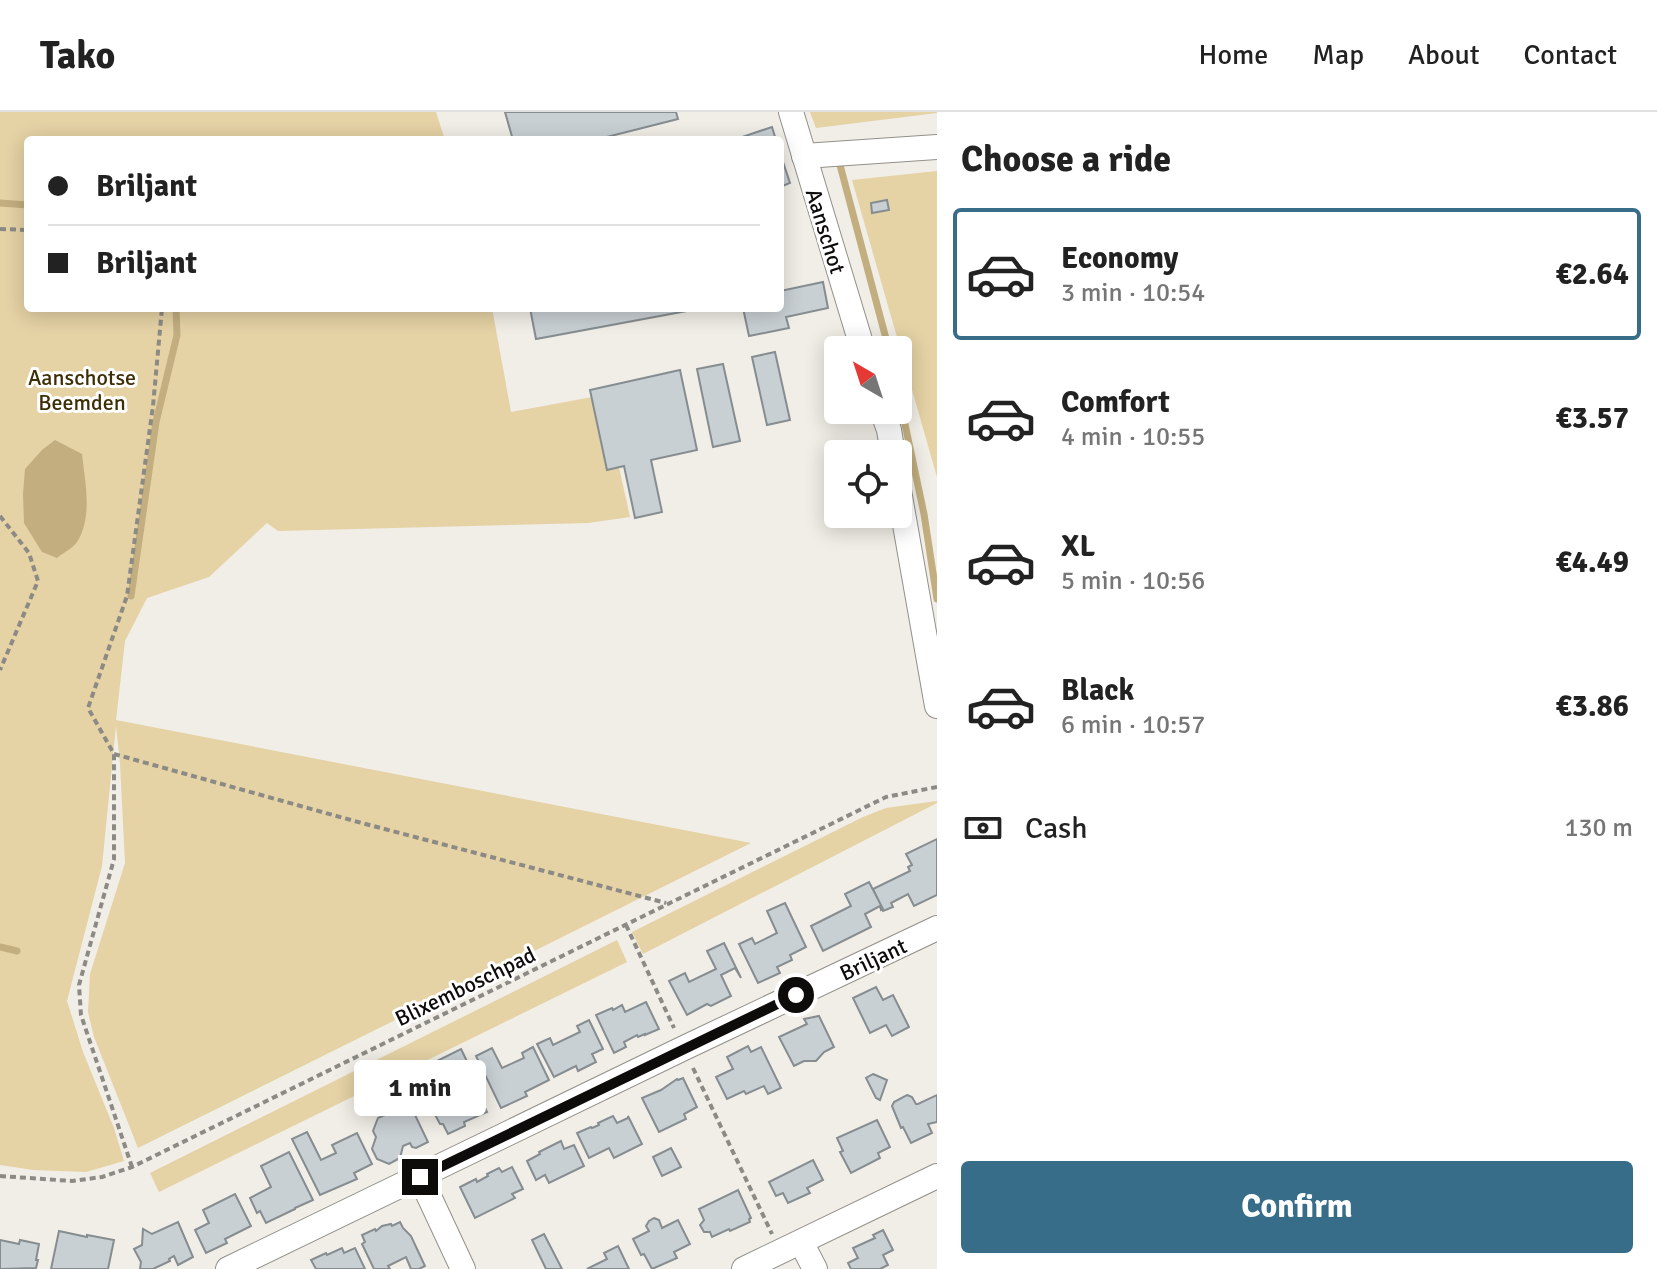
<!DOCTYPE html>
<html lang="en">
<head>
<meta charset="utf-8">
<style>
	:root { --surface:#fff; --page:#f6f6f6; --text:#222; --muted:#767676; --line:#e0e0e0; --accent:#376d89 }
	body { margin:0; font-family:Signika,sans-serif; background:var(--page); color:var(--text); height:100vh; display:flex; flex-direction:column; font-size:30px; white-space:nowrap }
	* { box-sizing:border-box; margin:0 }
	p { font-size:26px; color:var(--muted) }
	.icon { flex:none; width:44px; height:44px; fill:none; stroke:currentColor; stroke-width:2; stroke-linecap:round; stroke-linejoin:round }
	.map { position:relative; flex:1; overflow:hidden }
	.details { display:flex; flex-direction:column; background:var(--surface); width:720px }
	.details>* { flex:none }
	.banner { position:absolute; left:24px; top:24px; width:760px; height:176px; border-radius:8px; box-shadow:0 4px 20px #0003; display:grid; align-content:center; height:176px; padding:0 24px; background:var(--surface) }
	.needle { width:52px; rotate:321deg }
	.controls { position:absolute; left:824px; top:224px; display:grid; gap:16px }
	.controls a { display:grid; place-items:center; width:88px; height:88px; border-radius:8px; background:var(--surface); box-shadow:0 4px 20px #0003; font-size:40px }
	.end { position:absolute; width:36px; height:36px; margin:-18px; border:10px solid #0d0c0a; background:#fff; box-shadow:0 0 0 4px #fff }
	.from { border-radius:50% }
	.bubble { position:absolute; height:56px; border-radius:8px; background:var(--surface); box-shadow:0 4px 20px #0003; font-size:26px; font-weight:800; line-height:56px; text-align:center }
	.banner b { display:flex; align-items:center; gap:28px; height:76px; font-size:30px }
	.banner b+b { border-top:2px solid var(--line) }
	.banner i { width:20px; height:20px; background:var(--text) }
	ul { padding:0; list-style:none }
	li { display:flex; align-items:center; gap:24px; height:132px; margin:0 16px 12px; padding:0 8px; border:4px solid transparent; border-radius:8px }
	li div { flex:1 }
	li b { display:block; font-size:30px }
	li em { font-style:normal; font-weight:800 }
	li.active { border-color:var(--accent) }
	li>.icon { width:72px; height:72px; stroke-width:1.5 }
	h2 { padding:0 24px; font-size:36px; line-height:96px }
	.pay { display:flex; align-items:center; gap:20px; height:88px; padding:0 24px; font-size:30px }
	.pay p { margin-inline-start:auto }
	.cta { display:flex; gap:16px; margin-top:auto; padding:16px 24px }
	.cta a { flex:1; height:92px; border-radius:8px; background:var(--accent); color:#fff; font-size:32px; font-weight:800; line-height:92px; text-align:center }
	header { display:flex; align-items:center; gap:48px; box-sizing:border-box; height:112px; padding:0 40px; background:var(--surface); border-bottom:2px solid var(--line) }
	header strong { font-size:38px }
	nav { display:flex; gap:44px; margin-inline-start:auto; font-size:28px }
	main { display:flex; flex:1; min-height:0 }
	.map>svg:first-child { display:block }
</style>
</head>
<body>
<header>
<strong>Tako</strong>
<nav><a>Home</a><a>Map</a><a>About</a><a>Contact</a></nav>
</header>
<main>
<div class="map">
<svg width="937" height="1157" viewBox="0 0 937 1157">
	<rect width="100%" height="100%" fill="#f1eee7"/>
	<g fill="#e5d2a5">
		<polygon points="0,0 436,0 445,28 28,28 28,196 492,196 511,300 603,283 630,405 588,411 278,419 267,411 209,465 147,486 125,529 116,608 751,731 138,1036 94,925 88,900 90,862 125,751 120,652 116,614 102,754 67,889 83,940 114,1016 124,1049 86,1060 33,1058 0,1053"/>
		<polygon points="810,0 937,0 937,1 816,16"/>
		<polygon points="937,59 937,365 852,68"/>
		<polygon points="937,689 937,691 643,842 632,820 863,705 886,696"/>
		<polygon points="617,828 627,850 159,1080 150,1061"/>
	</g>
	<path fill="#c2ae7f" d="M 55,328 L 82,342 C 85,370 93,405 77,430 C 73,436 63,441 57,446 L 42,440 L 24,411 L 23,382 L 25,357 L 42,338 Z"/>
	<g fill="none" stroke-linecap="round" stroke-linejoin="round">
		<g stroke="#c2ae7f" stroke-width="7">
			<polyline points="840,53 889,238"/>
			<polyline points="0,91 28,93"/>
			<polyline points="898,279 924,402 937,487"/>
			<polyline points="131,484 156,310 177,223 176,196"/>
			<polyline points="0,835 17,839"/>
		</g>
	</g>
	<g fill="#c9d0d4" stroke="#868d91" stroke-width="2">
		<polygon points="505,0 676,0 678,7 595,28 513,28"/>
		<polygon points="772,15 776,28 740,28 739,26"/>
		<polygon points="780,41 790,71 780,75"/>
		<polygon points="887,88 889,98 872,101 871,91"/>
		<polygon points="823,170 828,196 786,205 789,216 749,224 743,196 780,196 780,179"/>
		<polygon points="530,196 703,196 536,227"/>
		<polygon points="775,240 790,308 767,313 752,245"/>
		<polygon points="723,252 740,329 713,335 697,257"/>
		<polygon points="680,258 697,338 651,348 662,400 635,406 624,354 607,358 590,278"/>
		<polygon points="937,727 937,783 914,794 908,782 891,791 893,795 883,799 873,777 910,759 908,755 912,753 906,742"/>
		<polygon points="869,770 883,797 881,798 880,794 865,802 871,815 823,839 811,814 851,794 845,782"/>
		<polygon points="785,791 806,835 790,843 792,848 777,855 780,861 758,871 739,832 752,826 755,832 777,821 767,799"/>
		<polygon points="724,831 741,866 735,856 721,863 731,884 711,894 707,892 687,903 669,869 685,861 689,870 716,857 707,839"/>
		<polygon points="876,875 883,888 893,883 909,915 892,924 886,913 870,921 853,886"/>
		<polygon points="646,890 659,917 645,923 645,922 638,925 637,923 624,930 626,935 614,941 596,903 612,896 613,898 622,893 625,900"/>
		<polygon points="819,904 834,935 824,940 816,949 804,949 794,954 779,925 807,912 804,907"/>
		<polygon points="589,908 603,937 592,942 596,950 578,959 576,954 554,965 537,932 550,926 553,933 580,920 577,914"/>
		<polygon points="748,934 751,940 761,935 781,976 768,982 764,974 746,982 744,979 727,987 716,965 733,957 727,945"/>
		<polygon points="533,935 549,968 525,980 527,984 501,996 476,944 492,936 502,956 524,946 522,941"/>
		<polygon points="461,937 477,970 471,974 474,981 477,979 487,1000 464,1010 465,1014 448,1022 443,1012 440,1012 432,997 451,987 439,962 442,960 437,949"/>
		<polygon points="873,962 887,968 880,988 876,986 866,966"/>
		<polygon points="401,963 406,974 402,976 428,1030 416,1036 412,1035 410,1031 403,1034 400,1046 389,1052 377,1047 372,1037 376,1025 373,1019 378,1006 385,1003 382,996 389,975 386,970"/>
		<polygon points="683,966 697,995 684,1002 686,1007 659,1020 642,986 661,978 677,967 678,968"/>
		<polygon points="907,983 912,985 916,992 918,992 937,983 937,1010 928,1012 932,1021 911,1031 903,1015 901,1016 892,994 894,990"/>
		<polygon points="613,1004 617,1011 628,1006 628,1004 642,1032 614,1046 609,1036 589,1046 577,1021 591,1015 592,1016 599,1013 598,1011"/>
		<polygon points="877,1008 890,1035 878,1041 880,1046 851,1061 840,1040 843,1039 837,1026"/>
		<polygon points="307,1020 321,1048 336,1041 332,1033 357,1021 372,1052 354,1061 357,1067 320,1083 292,1027"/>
		<polygon points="561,1029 564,1037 574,1033 584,1054 549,1071 545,1063 536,1068 527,1049 540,1042 539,1040"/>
		<polygon points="671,1036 681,1055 662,1064 653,1045"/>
		<polygon points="289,1040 313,1088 295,1096 295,1097 266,1111 260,1099 257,1101 250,1086 271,1075 261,1054"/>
		<polygon points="813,1048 823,1068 807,1076 810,1081 788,1091 783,1081 776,1084 769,1070"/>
		<polygon points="512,1055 523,1077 512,1082 515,1086 475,1106 460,1075 476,1067 477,1070 488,1064 487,1062 499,1056 502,1060"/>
		<polygon points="738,1078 751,1106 749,1107 750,1110 730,1119 729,1117 712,1125 710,1120 704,1120 700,1113 704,1108 699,1097"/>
		<polygon points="235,1082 251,1114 225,1127 227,1131 206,1141 195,1118 209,1111 203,1098"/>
		<polygon points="654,1106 659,1108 662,1116 678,1108 690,1132 674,1140 677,1146 652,1157 644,1142 641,1143 633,1127 649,1119 646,1114 649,1109"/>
		<polygon points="178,1110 193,1145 178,1153 174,1144 169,1147 170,1149 153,1157 140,1157 141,1150 134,1137 142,1133 143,1117 152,1122"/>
		<polygon points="400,1110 403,1116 411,1124 425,1154 419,1157 411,1157 406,1145 388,1154 390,1157 374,1157 362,1132 365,1130 362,1123 375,1117 376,1119 382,1114 391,1112 392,1114"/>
		<polygon points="883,1118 893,1138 883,1143 888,1153 880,1157 851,1157 848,1151 858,1146 853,1136 875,1126 873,1123"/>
		<polygon points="59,1119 87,1125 87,1123 114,1128 108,1157 51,1157"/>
		<polygon points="544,1122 562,1157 546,1157 532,1128"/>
		<polygon points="0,1128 19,1132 20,1128 39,1132 36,1148 38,1148 36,1156 0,1157"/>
		<polygon points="618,1134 629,1157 587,1157 607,1147 604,1141"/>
		<polygon points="342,1136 344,1141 355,1136 365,1157 316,1157 311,1148 326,1141 327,1143"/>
	</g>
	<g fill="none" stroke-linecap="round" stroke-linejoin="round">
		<defs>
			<g id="minor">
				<polyline points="791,0 863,238"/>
				<polyline points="804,44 937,35"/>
				<polyline points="882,298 889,318 893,342"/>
				<polyline points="898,373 937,594"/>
				<polyline points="420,1065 463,1157"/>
				<polyline points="801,1130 815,1157"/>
				<polyline points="228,1157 684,936 937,816"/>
				<polyline points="744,1157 937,1064"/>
			</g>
		</defs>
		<use href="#minor" stroke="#929089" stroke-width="26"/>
		<g stroke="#8c8a85" stroke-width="4" stroke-dasharray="6 4" stroke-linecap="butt">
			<polyline points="0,117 28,118"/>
			<polyline points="0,404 29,441 38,469 0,558"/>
			<polyline points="114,642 358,710 666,791"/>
			<polyline points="626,813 674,916"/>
			<polyline points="693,956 772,1122"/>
			<polyline points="132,1055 81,903 79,873 114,747 114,642 88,596 127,484 153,294 162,196"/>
			<polyline points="0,1064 72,1069 102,1065 132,1055 886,685 937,675"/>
		</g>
		<use href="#minor" stroke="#fff" stroke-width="24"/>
	</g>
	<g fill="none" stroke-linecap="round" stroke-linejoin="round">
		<polyline stroke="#0d0c0a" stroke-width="10" points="420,1065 796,883"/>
	</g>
	<g text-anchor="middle" stroke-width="6" stroke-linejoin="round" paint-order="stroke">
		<g font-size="22" fill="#0d0c0a" stroke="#fff">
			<text transform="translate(826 119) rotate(73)" y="8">Aanschot</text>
			<text transform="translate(873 847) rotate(-25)" y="8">Briljant</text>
			<text transform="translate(465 874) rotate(-26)" y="8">Blixemboschpad</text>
		</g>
		<g font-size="22" fill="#3d2e06" stroke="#fff">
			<text x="82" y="273">Aanschotse<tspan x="82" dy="25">Beemden</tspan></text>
		</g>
	</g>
</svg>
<div class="controls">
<a><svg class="needle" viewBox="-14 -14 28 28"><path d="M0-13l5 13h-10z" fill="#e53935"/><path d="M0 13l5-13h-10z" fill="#767676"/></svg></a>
<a><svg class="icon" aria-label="locate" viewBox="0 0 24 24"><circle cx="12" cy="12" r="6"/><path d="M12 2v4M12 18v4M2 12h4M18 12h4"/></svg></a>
</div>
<i class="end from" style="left:796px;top:883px"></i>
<i class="end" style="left:420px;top:1065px"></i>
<div class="bubble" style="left:354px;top:948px;width:132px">1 min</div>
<div class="banner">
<b><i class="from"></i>Briljant</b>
<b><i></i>Briljant</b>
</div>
</div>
<section class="details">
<h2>Choose a ride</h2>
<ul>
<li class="active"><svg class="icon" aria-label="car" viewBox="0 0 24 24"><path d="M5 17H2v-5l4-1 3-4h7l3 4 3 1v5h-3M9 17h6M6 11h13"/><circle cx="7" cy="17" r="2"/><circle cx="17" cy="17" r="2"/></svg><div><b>Economy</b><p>3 min · 10:54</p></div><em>€2.64</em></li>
<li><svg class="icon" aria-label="car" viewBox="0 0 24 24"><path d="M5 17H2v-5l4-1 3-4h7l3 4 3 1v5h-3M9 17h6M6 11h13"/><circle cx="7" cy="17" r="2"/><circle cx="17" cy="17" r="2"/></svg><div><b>Comfort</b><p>4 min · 10:55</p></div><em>€3.57</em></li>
<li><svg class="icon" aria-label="car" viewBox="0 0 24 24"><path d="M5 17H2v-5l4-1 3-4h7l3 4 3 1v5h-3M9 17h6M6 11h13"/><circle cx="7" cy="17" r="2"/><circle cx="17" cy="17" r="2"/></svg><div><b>XL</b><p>5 min · 10:56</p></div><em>€4.49</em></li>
<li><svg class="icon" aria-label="car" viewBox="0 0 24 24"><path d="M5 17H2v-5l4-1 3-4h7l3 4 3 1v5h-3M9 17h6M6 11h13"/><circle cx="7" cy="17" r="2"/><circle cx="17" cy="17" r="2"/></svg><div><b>Black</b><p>6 min · 10:57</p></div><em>€3.86</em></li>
</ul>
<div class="pay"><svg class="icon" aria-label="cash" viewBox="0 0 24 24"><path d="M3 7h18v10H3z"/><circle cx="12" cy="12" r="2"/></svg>Cash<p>130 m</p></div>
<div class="cta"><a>Confirm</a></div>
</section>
</main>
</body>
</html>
